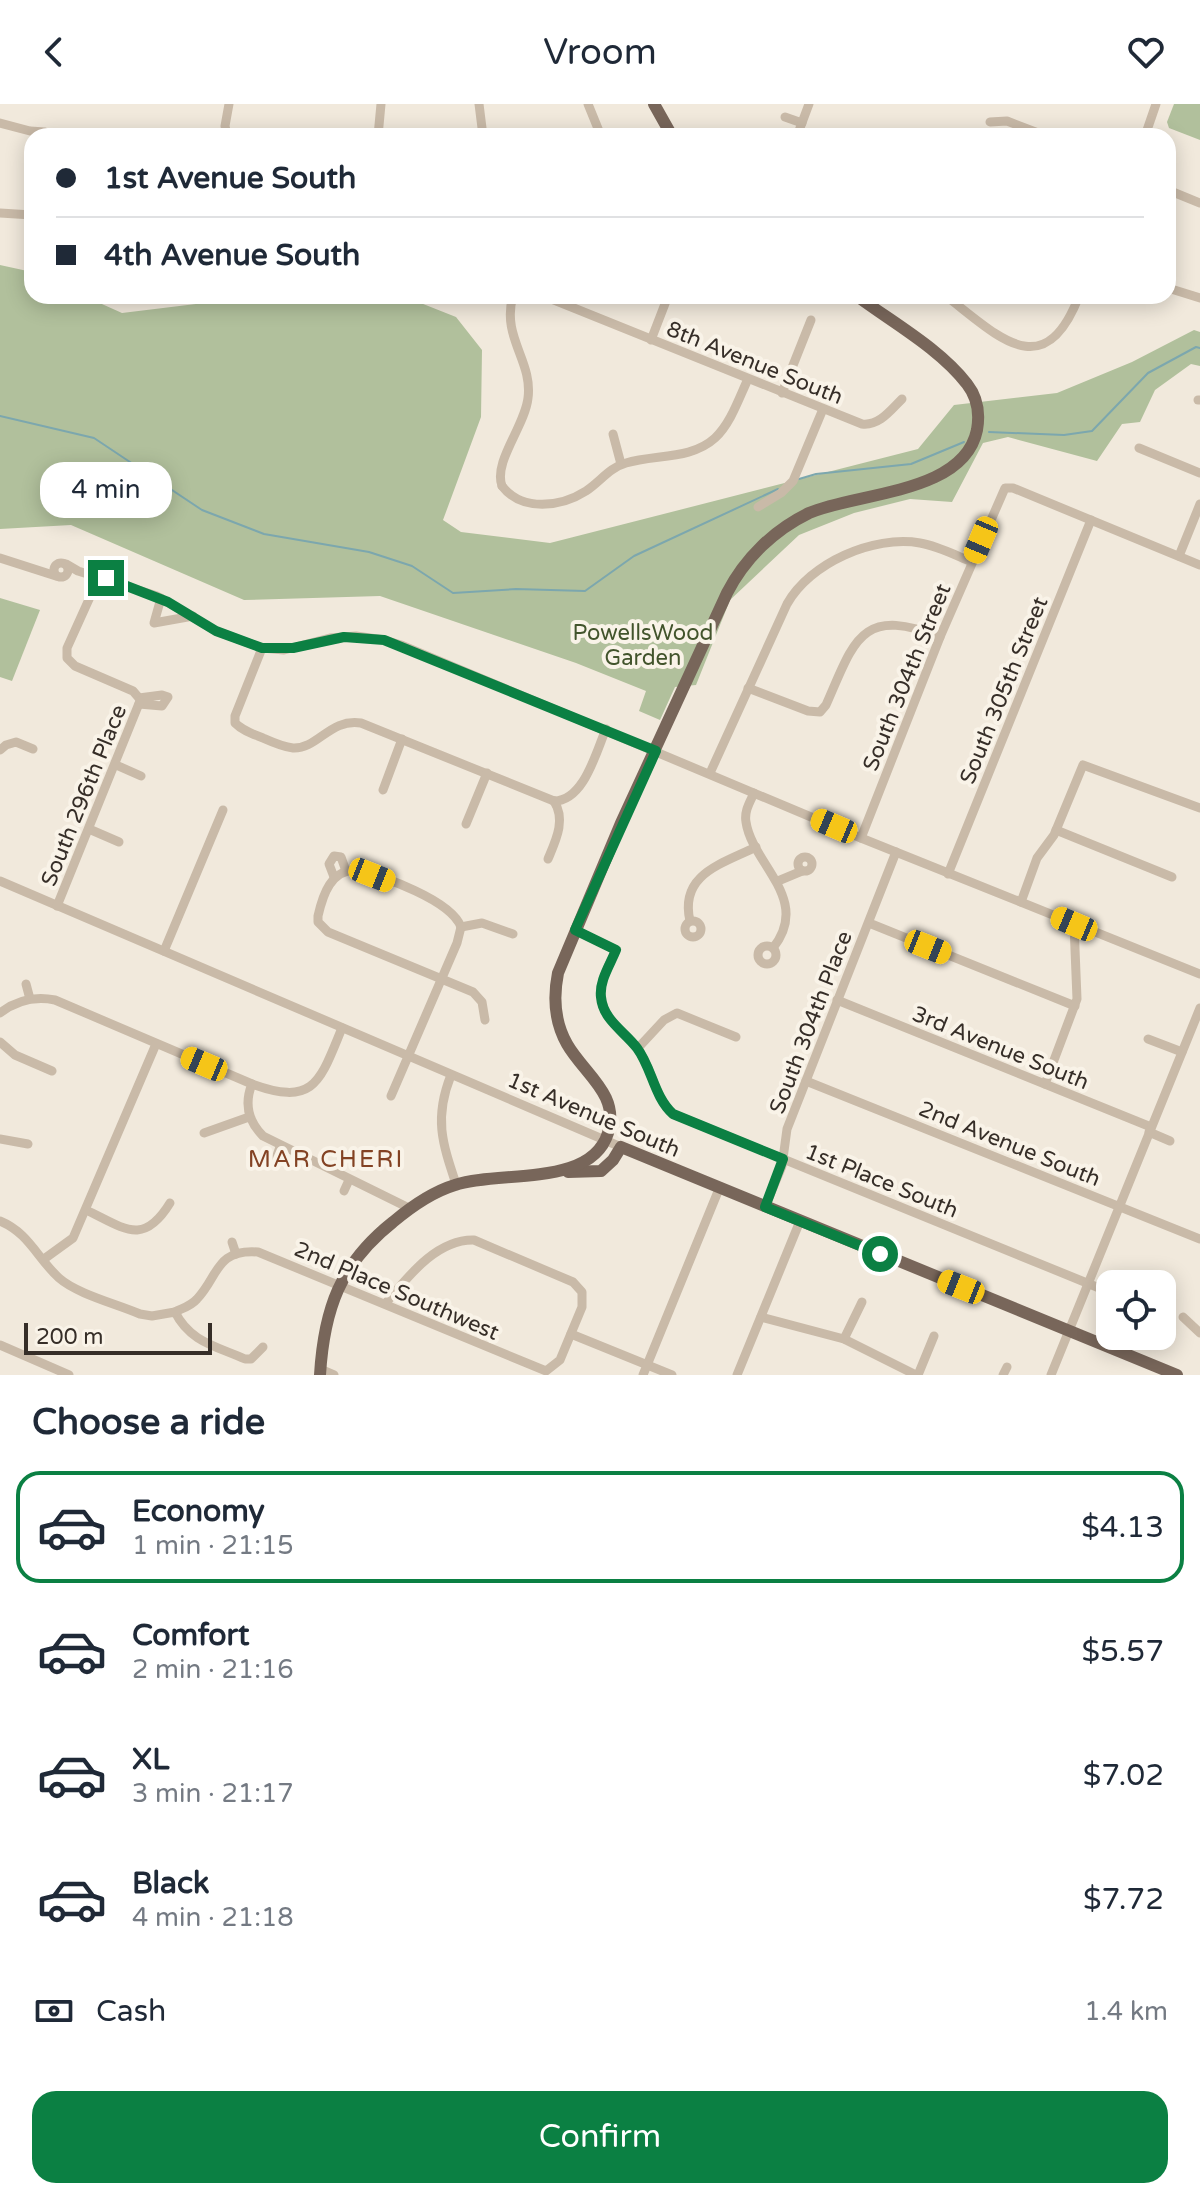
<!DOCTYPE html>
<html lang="en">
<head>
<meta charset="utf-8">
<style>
	:root { --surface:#fff; --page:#f6f6f7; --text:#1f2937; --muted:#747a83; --line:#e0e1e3; --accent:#0b8043 }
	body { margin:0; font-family:"Varela Round",sans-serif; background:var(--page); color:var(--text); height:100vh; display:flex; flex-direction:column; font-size:30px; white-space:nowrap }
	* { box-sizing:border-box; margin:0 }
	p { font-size:26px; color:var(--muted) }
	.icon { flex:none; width:44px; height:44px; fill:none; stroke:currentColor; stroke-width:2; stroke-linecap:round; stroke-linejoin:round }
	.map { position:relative; height:1271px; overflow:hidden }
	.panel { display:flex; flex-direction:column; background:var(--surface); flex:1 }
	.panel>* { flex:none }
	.guide { position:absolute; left:24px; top:24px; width:1152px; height:176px; border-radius:24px; box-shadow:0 4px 20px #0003; display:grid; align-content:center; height:176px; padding:0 32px; background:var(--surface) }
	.tools { position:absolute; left:1096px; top:1166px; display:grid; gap:16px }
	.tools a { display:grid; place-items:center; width:80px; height:80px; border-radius:16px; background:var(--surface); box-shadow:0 4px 20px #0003; font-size:40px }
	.scale { position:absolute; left:24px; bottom:20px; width:188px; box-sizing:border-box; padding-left:8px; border:4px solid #362e28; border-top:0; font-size:22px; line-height:28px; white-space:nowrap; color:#362e28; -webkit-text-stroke:6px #f9f3e8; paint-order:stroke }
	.end { position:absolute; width:36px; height:36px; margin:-18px; border:10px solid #0b8043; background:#fff; box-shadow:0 0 0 4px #fff }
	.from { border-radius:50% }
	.bubble { position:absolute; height:56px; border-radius:24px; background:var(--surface); box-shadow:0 4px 20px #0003; font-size:26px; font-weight:600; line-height:56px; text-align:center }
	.car { position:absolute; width:24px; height:48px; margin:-24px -12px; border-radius:10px; box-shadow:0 0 6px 2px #0007; background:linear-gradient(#f5c518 24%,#345 0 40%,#f5c518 0 76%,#345 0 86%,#f5c518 0) }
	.guide b { display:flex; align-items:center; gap:28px; height:76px; font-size:30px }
	.guide b+b { border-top:2px solid var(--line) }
	.guide i { width:20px; height:20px; background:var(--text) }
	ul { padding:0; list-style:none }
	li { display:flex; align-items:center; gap:24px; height:112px; margin:0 16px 12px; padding:0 16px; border:4px solid transparent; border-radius:24px }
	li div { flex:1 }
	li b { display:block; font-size:30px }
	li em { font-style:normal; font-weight:600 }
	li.current { border-color:var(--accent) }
	li>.icon { width:72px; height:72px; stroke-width:1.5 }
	h2 { padding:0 32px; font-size:36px; line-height:96px }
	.pay { display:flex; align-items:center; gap:20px; height:88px; padding:0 32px; font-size:30px }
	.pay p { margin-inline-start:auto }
	.primary-button { display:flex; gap:16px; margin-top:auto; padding:16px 32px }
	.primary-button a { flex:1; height:92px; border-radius:24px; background:var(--accent); color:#fff; font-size:32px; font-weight:600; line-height:92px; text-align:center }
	header { display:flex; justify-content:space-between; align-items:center; height:104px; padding:0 32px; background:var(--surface); font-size:36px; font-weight:600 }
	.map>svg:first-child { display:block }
</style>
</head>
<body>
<header><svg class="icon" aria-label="back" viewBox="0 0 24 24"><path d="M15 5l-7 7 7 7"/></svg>Vroom<svg class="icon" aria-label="heart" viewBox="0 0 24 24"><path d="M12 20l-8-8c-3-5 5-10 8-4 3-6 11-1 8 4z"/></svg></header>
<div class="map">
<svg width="1200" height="1271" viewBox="0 0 1200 1271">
	<rect width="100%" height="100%" fill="#f1e9dc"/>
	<g fill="#b1c09c">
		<polygon points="1174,0 1200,0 1200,36 1169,24 1167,18"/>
		<polygon points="0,161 32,168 32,192 84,192 122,209 204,199 215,192 403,192 456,213 482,246 481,313 443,416 461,428 550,439 918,345 954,301 1057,289 1132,258 1194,226 1200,228 1200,262 1191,260 1155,286 1140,318 1122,320 1097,357 1008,333 983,339 952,398 910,395 854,409 799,431 730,496 696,581 675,583 660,616 639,607 646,587 576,559 380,492 244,496 71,421 0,425"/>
		<polygon points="0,494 40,506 12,577 0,573"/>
	</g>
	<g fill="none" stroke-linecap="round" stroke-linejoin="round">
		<g stroke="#7ca7ae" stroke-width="2">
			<polyline points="0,312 94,334 202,406 264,430 369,448 412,462 453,489 516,485 585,487 634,452 778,385"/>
			<polyline points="989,328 1064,331 1092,327 1148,269 1196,243 1200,244"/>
			<polyline points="799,375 816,370 911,360 964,338"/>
		</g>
		<g stroke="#c9baa8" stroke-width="9">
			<polyline points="479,0 483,32"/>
			<polyline points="588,0 601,32"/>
			<polyline points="785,13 802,19"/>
			<polyline points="990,18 1007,17 1046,32"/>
			<polyline points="0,19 30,27 45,28"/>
			<polyline points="227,32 225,22 229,0"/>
			<polyline points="378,32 381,0"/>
			<polyline points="797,32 809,0"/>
			<polyline points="1145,32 1156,0"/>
			<polyline points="1168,86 1200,99"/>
			<polyline points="0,109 32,111"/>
			<polyline points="1168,184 1200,194"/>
			<path d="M 544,192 L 862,320 C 879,322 890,307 902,295"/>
			<path d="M 946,192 C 997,231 1044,283 1079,192"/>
			<polyline points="651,236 668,192"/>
			<polyline points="782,289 811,216"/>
			<polyline points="1198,296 1200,296"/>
			<polyline points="613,330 621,360"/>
			<polyline points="1139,344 1200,369"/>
			<path d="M 502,382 C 522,408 561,403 586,387 C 601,377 609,364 626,359 C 655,350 691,356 715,334 C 731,319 739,294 748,275"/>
			<path d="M 502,382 C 493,358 525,322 528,294 C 533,257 501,233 513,192"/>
			<polyline points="758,403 781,389 793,377 823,305"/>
			<polyline points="1179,452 1200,400"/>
			<polyline points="0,454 56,472"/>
			<circle cx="61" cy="466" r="7"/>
			<polyline points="66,460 78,467 157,492 216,527 262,544 284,546 330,534 356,532 384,536 401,541 861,734 1200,870"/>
			<polyline points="93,471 95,482 67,544 67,554 75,562 133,587 139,594 162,591 168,593 162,602 139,600"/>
			<polyline points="161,494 154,519 193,512"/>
			<path d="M 262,544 L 235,612 L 235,619 C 243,627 253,630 263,634 C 272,638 283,643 293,644 C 318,645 330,614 361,619 L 554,697"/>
			<path d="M 748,584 L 808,607 L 820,608 L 826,601 C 854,538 860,501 940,533"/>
			<polyline points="0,646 6,641 16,638 33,645"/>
			<polyline points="116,661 141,672"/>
			<path d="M 710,669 L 787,500 C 810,459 873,431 920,439 C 938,442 955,451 972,458"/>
			<polyline points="383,686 402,635"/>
			<path d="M 754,689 C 750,698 744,707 746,718 C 752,760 812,795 773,844"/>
			<path d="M 554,697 C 584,697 596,648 606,625"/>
			<polyline points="466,720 487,669"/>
			<polyline points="89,725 119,738"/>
			<polyline points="1056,726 1172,773"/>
			<polyline points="861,734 940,533 1005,384 1013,384 1200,461"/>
			<circle cx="805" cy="760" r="7"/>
			<path d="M 548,755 C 556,736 566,716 554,697"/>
			<polyline points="948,770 1091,416"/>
			<polyline points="334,773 329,760 334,752 341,753 346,767"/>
			<polyline points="0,777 621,1043"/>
			<polyline points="778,777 802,767"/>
			<polyline points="1021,798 1037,754 1054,731 1083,661 1200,704"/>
			<polyline points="57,802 140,597"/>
			<circle cx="693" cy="825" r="8"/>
			<path d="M 690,817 C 679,770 722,760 756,743"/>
			<polyline points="869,819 1075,902"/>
			<path d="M 461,823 C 451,796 383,772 356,766 C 331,766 323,790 318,812 L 318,818 L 328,828 L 473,888 L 482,898 L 485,916"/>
			<polyline points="461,823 482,819 513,830"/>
			<path d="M 575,826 L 616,846 C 610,860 599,877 601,893 C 603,916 624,927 637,944 C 652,963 654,993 673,1010 L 1109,1188"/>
			<circle cx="767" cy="851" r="9"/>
			<polyline points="164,847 223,706"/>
			<polyline points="26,880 30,895"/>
			<polyline points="837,896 1151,1023"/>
			<path d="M 0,909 C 17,896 35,892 55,896 L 252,980 C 315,1003 320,977 342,924"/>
			<polyline points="1148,935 1182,948"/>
			<polyline points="0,938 15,951 52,967"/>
			<polyline points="638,944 664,916 677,909 736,933"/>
			<path d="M 451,971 C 434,1014 442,1038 456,1080"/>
			<polyline points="806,977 1200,1135"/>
			<path d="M 252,980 C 244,1000 248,1017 263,1032 L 409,1104"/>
			<polyline points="1045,980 1077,895 1074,820"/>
			<polyline points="391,992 457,839 461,823"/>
			<polyline points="1149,1028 1170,1037"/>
			<polyline points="204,1029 249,1013"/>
			<polyline points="0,1035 28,1040"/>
			<polyline points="275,1057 280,1043"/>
			<polyline points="344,1087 349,1076"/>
			<polyline points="765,1103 782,1062 787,1025 896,748"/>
			<path d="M 86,1106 C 124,1124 143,1143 170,1099"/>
			<path d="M 0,1117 C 29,1129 37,1154 59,1174 C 77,1190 117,1200 140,1210 L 152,1212 L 175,1208 C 190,1238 216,1242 245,1255 L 251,1255 L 263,1243"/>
			<polyline points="232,1138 236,1150"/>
			<polyline points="44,1155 73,1134 156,940"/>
			<path d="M 175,1208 C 183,1204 191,1202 197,1195 C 219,1172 215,1145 258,1148 L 546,1267 L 560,1256 L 582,1203 L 582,1188 L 573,1178 L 474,1136 C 436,1135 407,1174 385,1200"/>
			<polyline points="761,1213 844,1235 916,1271"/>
			<polyline points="1183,1213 1200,1229"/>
			<polyline points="571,1230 672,1271"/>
			<polyline points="844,1235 862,1198"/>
			<polyline points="0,1241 69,1271"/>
			<polyline points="320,1265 334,1271"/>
			<polyline points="643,1271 719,1085"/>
			<polyline points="737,1271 800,1117"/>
			<polyline points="918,1271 934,1232"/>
			<polyline points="1003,1271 1007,1263"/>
			<polyline points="1051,1271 1200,904"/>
		</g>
		<g stroke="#78665a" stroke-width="12">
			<polyline points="654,0 672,32"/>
			<polyline points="568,1068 601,1067 613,1056 621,1043 1177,1271"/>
			<path d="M 320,1271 C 324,1205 340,1160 393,1118 C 412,1102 432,1088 455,1081 C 499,1066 591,1084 608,1029 C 620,990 584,970 567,940 C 554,917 553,894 558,869 L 621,719 L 727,489 C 745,454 774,426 809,409 C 858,388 964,390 977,326 C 980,309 978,294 967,280 C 939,244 893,219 857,192"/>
		</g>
	</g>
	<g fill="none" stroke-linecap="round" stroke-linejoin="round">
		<path stroke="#0b8043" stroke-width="10" d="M 106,474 L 168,498 L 216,527 L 262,544 L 293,544 L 344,533 L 384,536 L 656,647 L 575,826 L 616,846 C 610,861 599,877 601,893 C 603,916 624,927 637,944 C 652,964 654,993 673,1010 L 783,1055 L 765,1103 L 880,1150"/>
	</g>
	<g text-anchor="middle" stroke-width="8" stroke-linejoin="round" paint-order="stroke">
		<g font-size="22" fill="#362e28" stroke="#f9f3e8">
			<text transform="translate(755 258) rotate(22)" y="8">8th Avenue South</text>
			<text transform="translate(906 573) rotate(-68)" y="8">South 304th Street</text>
			<text transform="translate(1003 586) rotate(-68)" y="8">South 305th Street</text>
			<text transform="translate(83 691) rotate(-68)" y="8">South 296th Place</text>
			<text transform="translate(810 918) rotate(-69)" y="8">South 304th Place</text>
			<text transform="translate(1001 943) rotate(22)" y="8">3rd Avenue South</text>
			<text transform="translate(594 1010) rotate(23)" y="8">1st Avenue South</text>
			<text transform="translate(1010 1039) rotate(22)" y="8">2nd Avenue South</text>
			<text transform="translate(882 1076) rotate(22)" y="8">1st Place South</text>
			<text transform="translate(397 1186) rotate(23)" y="8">2nd Place Southwest</text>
		</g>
		<g font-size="22" fill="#42542c" stroke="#f9f3e8">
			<text x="643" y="536">PowellsWood<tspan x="643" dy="25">Garden</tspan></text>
		</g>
		<g font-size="24" letter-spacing="2" fill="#834223" stroke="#f9f3e8">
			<text x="326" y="1063">MAR CHERI</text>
		</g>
	</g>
</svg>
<div class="tools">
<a><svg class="icon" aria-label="locate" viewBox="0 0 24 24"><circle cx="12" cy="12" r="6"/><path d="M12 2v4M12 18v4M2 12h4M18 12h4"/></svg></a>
</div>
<div class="scale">200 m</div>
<i class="end from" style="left:880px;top:1150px"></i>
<i class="end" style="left:106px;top:474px"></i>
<div class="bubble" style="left:40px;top:358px;width:132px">4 min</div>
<i class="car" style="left:981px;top:436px;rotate:203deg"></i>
<i class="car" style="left:834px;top:722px;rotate:293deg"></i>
<i class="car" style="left:372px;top:771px;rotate:112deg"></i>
<i class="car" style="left:1074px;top:820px;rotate:293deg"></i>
<i class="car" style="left:928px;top:843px;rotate:112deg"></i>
<i class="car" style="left:204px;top:960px;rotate:293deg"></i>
<i class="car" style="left:961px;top:1183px;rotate:292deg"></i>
<div class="guide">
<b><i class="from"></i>1st Avenue South</b>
<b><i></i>4th Avenue South</b>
</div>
</div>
<section class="panel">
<h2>Choose a ride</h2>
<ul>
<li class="current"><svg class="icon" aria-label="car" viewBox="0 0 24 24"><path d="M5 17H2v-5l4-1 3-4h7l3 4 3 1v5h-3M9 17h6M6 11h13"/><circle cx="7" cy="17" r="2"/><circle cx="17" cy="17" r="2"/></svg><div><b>Economy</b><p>1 min · 21:15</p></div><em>$4.13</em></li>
<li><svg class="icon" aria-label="car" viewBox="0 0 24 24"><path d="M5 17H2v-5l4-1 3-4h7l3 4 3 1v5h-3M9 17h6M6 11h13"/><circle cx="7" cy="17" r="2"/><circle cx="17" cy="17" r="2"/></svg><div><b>Comfort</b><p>2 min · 21:16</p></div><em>$5.57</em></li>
<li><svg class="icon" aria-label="car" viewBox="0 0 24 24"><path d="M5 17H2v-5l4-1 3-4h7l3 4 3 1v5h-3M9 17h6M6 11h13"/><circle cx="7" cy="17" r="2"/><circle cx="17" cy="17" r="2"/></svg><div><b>XL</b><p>3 min · 21:17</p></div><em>$7.02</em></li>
<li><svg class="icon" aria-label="car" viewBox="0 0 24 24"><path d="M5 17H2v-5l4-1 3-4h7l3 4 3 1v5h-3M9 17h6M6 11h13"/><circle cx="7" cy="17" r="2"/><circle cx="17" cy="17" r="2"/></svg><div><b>Black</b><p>4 min · 21:18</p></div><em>$7.72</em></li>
</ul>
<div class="pay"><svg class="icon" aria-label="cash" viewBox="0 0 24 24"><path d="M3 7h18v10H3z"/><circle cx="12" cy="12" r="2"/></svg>Cash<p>1.4 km</p></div>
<div class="primary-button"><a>Confirm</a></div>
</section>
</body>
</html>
